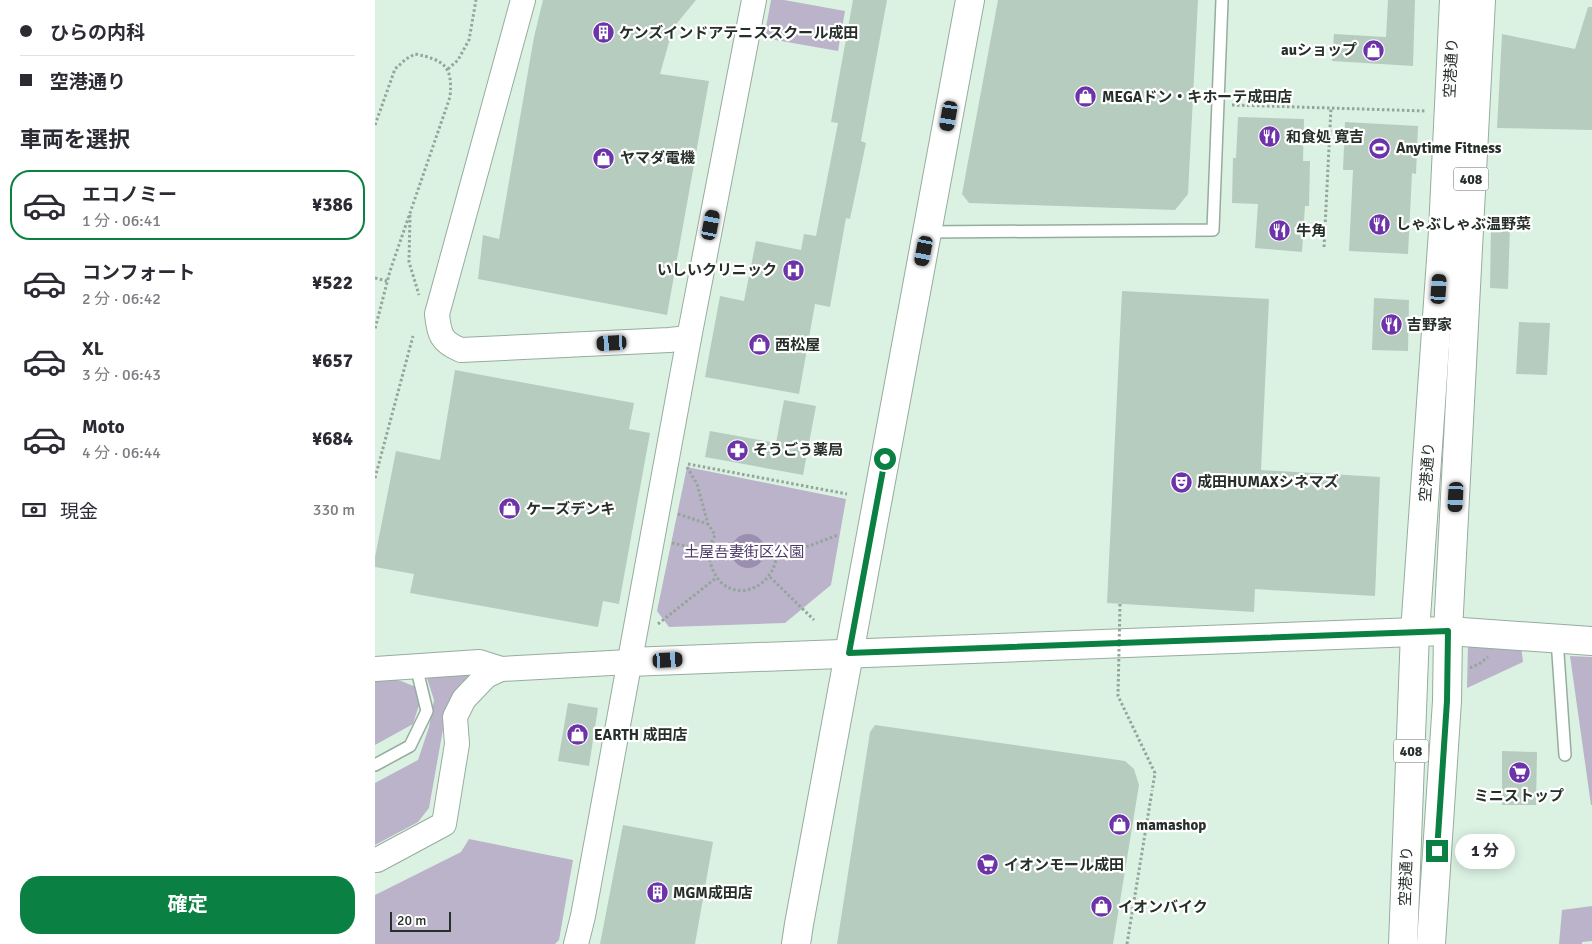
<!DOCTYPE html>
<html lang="ja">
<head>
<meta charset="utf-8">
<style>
	:root { --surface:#fff; --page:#f2f2f3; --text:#2b2b33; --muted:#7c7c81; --line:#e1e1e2; --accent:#0b8043 }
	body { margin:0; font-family:Signika,"Noto Sans JP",sans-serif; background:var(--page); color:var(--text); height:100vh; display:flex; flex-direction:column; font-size:19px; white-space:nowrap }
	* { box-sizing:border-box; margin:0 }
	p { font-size:16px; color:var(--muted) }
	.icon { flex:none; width:28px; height:28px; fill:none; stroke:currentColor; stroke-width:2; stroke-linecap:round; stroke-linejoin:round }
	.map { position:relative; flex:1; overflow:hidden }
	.side { display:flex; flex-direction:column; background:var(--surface); width:375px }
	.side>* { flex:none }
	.banner { display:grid; align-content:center; height:110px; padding:0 20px; background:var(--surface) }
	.scale { position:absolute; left:15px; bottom:12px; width:61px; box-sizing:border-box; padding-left:5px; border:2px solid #262f29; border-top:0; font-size:14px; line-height:18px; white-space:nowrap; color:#262f29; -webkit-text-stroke:4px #fff; paint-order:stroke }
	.end { position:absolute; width:22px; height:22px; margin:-11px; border:6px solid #0b8043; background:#fff; box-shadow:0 0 0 2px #fff }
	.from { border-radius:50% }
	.bubble { position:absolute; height:35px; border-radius:18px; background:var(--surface); box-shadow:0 2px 12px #0003; font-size:16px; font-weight:700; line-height:35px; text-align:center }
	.car { position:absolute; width:15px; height:30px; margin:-15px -8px; border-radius:6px; box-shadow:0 0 4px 1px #0007; background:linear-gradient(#222 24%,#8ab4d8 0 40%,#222 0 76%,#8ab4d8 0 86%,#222 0) }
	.banner b { display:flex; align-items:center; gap:18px; height:48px; font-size:19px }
	.banner b+b { border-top:1px solid var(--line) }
	.banner i { width:12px; height:12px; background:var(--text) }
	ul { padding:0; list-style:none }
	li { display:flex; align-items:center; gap:15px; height:70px; margin:0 10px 8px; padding:0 10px; border:2px solid transparent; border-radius:20px }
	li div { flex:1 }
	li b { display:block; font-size:19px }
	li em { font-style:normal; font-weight:700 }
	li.selected { border-color:var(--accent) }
	li>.icon { width:45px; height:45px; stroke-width:1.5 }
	h2 { padding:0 20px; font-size:22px; line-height:60px }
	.pay { display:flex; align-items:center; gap:12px; height:55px; padding:0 20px; font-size:19px }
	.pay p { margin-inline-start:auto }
	.button { display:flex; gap:10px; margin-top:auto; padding:10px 20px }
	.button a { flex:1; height:58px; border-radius:20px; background:var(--accent); color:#fff; font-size:20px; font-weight:700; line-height:58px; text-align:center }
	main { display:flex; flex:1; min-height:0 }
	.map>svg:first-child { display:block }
</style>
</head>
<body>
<main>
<section class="side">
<div class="banner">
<b><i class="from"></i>ひらの内科</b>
<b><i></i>空港通り</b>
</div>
<h2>車両を選択</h2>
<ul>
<li class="selected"><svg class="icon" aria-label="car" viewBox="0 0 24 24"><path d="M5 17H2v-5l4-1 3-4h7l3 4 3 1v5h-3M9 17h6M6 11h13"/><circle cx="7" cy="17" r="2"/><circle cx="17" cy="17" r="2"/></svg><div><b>エコノミー</b><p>1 分 · 06:41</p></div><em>¥386</em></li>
<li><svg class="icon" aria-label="car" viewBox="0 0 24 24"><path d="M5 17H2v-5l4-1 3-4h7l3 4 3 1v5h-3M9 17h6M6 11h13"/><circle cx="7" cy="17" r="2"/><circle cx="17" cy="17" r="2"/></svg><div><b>コンフォート</b><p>2 分 · 06:42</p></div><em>¥522</em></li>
<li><svg class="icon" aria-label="car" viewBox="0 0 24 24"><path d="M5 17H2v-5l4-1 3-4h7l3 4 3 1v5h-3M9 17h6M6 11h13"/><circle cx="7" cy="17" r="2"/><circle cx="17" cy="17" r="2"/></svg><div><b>XL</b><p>3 分 · 06:43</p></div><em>¥657</em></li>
<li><svg class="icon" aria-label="car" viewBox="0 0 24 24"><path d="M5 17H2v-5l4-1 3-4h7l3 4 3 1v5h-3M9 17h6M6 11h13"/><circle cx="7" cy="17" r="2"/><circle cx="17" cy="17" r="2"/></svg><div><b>Moto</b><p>4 分 · 06:44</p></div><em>¥684</em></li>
</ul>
<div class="pay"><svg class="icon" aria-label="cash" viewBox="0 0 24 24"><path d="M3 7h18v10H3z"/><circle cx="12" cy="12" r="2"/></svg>現金<p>330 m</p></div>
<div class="button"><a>確定</a></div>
</section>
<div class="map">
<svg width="1217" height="944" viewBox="0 0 1217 944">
	<rect width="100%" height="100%" fill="#dbf2e3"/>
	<g fill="#bbb3c9">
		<polygon points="396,0 409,0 470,11 463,51 389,38"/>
		<polygon points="312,467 471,499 456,585 410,623 294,627 282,611"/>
		<polygon points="1093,643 1146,646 1148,662 1092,688"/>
		<polygon points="1195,656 1217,657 1217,805 1216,805"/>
		<polygon points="98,669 98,676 86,683 75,701 70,718 54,808 43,822 0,845 0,783 43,760 54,727 59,700 51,675"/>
		<polygon points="9,677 26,681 41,687 44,705 38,724 0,745 0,678"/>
		<polygon points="94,839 198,860 184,940 180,944 0,944 0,895 86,852"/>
		<polygon points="1217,906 1217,941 1207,942 1207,944 1184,944 1187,910"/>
	</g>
	<circle fill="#9b8faf" cx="373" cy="551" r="17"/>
	<g fill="#b6ccbe">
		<polygon points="168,0 321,0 298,28 285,74 334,81 292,315 103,279 108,235 124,239 159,37"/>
		<polygon points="478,0 512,0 486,141 491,143 475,219 471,218 455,307 440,304 424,394 330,377 345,296 369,301 381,241 426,250 429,234 441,236 463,123 456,122"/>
		<polygon points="623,0 823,0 813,194 800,210 594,203 587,194"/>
		<polygon points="1013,0 1040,0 1038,66 957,61 959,34 1011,37"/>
		<polygon points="1213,7 1217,7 1217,130 1122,128 1127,34 1200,49"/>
		<polygon points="863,117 929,119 928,161 935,161 934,206 930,206 927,252 880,248 883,204 857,203 858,158 861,158"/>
		<polygon points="970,122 1043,126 1041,174 1037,173 1033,254 974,251 978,170 968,170"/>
		<polygon points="1116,224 1135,225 1133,289 1115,288"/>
		<polygon points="747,291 894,299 886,470 1005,477 1000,596 880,589 879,612 732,603"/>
		<polygon points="999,298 1034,300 1033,351 997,350"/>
		<polygon points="1144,322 1175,323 1172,375 1141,374"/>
		<polygon points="80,370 259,403 254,429 275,433 244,604 228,601 223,627 35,593 39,574 0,567 0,557 21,451 65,460"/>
		<polygon points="409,400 441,406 428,475 330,457 335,431 401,443"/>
		<polygon points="193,703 223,708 214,766 183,761"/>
		<polygon points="500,725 750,761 759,769 764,785 738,944 462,944 495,732"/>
		<polygon points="1127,751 1162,752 1161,805 1127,805"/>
		<polygon points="248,825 338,842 320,944 225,944"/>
	</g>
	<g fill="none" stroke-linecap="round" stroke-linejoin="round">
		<defs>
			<g id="lane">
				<polyline points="552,232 838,230 847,0"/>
				<polyline points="1182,639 1190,755"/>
				<polyline points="0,765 35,746 52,711 41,666"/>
			</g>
			<g id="street">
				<path d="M 148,0 L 62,314 C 64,334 66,342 86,350 L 294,340 L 314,338"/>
				<polyline points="0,669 104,662 126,669 254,662"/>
				<polyline points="0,860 2,860 69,824 82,744 80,717 89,699 111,676 126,669"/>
				<polyline points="201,944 208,916 314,338 379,0"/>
			</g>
			<g id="secondary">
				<polyline points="254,662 1040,632 1073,631 1217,641"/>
				<polyline points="421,944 424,924 595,0"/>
			</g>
			<g id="highway">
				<polyline points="1028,944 1040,632 1068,231 1079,0"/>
				<polyline points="1056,944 1072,701 1073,631 1106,0"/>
			</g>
		</defs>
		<use href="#lane" stroke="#96ac9e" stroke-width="14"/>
		<use href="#street" stroke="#96ac9e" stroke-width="26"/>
		<use href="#secondary" stroke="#96ac9e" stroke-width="30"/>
		<use href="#highway" stroke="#96ac9e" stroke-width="30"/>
		<g stroke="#94a59a" stroke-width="3" stroke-dasharray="2.5 2.5" stroke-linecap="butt">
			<polyline points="73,69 83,60 94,40 101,0"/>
			<polyline points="857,105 1051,111"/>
			<path d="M 0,125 L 20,69 L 31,59 L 40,54 C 70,60 78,67 75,97 L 15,271 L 0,329"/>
			<polyline points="35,215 34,262 44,295"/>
			<polyline points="949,247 956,108"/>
			<polyline points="0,278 12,281"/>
			<polyline points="313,464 472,494"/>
			<path d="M 312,467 L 322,484 L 333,524 L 340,535 C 338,540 335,545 334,550 C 333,554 335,560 336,565 C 349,607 399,593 402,553 L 434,546 L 463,535"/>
			<polyline points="0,478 38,336"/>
			<polyline points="303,514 333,524"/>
			<polyline points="297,543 333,551"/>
			<polyline points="395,577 439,620"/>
			<polyline points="283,624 341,578"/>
			<polyline points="1095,668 1104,664 1113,657"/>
			<polyline points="752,944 777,791"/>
		</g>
		<use href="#lane" stroke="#fff" stroke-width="11"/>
		<use href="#street" stroke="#fff" stroke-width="24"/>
		<use href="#secondary" stroke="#fff" stroke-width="28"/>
		<use href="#highway" stroke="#fff" stroke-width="28"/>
		<polyline stroke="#94a59a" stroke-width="3" stroke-dasharray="2.5 2.5" stroke-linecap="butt" points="745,604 743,696 780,773 777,791"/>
	</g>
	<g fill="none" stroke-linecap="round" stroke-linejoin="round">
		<polyline stroke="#0b8043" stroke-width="6" points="510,459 474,653 1073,631 1072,701 1062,851"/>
	</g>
	<defs>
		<symbol id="building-disc" viewBox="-11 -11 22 22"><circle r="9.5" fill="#6d34aa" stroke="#fff"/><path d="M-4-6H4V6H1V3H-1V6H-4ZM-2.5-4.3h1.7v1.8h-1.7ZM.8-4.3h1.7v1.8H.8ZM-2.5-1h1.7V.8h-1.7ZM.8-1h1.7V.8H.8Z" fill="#fff"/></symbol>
		<symbol id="shop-disc" viewBox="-11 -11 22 22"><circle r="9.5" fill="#6d34aa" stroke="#fff"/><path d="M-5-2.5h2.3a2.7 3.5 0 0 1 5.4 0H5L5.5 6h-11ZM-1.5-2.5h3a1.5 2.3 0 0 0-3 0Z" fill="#fff"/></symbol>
		<symbol id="restaurant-disc" viewBox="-11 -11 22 22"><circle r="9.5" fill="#6d34aa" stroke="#fff"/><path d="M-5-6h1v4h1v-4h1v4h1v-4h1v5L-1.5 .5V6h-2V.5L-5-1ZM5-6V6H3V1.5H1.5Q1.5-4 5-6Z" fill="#fff"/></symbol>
		<symbol id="stadium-disc" viewBox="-11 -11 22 22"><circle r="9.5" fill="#6d34aa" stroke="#fff"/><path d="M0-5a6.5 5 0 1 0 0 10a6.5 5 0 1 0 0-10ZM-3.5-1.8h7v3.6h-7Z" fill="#fff"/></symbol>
		<symbol id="hospital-disc" viewBox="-11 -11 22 22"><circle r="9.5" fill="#6d34aa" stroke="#fff"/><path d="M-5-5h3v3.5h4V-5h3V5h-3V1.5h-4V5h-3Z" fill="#fff"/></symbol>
		<symbol id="pharmacy-disc" viewBox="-11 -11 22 22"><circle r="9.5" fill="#6d34aa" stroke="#fff"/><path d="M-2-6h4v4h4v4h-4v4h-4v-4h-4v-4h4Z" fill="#fff"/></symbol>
		<symbol id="theatre-disc" viewBox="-11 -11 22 22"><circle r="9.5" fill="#6d34aa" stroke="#fff"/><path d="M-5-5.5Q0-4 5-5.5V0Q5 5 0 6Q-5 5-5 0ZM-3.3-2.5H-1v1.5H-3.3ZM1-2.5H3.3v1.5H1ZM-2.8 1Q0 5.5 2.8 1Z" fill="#fff"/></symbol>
		<symbol id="supermarket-disc" viewBox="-11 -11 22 22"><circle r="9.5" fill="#6d34aa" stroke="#fff"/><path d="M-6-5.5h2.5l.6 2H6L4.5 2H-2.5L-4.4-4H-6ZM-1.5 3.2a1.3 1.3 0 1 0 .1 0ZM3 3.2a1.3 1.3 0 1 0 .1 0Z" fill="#fff"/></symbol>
	</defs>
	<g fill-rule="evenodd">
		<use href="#building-disc" x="216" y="20" width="25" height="25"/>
		<use href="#shop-disc" x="986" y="38" width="25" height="25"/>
		<use href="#shop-disc" x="698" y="84" width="25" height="25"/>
		<use href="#restaurant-disc" x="882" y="124" width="25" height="25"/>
		<use href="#stadium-disc" x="992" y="136" width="25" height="25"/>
		<use href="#shop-disc" x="216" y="146" width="25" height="25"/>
		<use href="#restaurant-disc" x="992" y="212" width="25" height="25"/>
		<use href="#restaurant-disc" x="892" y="218" width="25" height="25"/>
		<use href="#hospital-disc" x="406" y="258" width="25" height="25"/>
		<use href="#restaurant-disc" x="1004" y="312" width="25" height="25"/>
		<use href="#shop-disc" x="372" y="332" width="25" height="25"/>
		<use href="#pharmacy-disc" x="350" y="438" width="25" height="25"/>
		<use href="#theatre-disc" x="794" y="470" width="25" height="25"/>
		<use href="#shop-disc" x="122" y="496" width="25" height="25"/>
		<use href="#shop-disc" x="190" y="722" width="25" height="25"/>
		<use href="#supermarket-disc" x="1132" y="760" width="25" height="25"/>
		<use href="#shop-disc" x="732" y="812" width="25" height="25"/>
		<use href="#supermarket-disc" x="600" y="852" width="25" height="25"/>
		<use href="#building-disc" x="270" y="880" width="25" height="25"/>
		<use href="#shop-disc" x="714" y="894" width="25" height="25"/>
	</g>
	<g text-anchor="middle" stroke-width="4.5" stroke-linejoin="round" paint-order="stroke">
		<g fill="#fff" stroke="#676d69" stroke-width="1">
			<rect x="1078.5" y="167.5" width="35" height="23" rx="4"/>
			<rect x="1018.5" y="739.5" width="35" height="23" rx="4"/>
		</g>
		<g font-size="14" font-weight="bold" fill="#262f29">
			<text x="1096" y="184">408</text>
			<text x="1036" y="756">408</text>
		</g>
		<g font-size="15" font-weight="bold" fill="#262f29" stroke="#fff" text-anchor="start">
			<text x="244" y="38">ケンズインドアテニススクール成田</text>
			<text x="982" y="55" text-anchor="end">auショップ</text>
			<text x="727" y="102">MEGAドン・キホーテ成田店</text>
			<text x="911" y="142">和食処 寛吉</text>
			<text x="1021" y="153">Anytime Fitness</text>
			<text x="245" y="163">ヤマダ電機</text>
			<text x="1021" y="229">しゃぶしゃぶ温野菜</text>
			<text x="921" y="236">牛角</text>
			<text x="402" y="275" text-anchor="end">いしいクリニック</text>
			<text x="1032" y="330">吉野家</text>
			<text x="400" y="350">西松屋</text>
			<text x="378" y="455">そうごう薬局</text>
			<text x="822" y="487">成田HUMAXシネマズ</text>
			<text x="151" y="514">ケーズデンキ</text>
			<text x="219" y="740">EARTH 成田店</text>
			<text x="1144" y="801" text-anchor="middle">ミニストップ</text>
			<text x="761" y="830">mamashop</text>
			<text x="629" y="870">イオンモール成田</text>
			<text x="298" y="898">MGM成田店</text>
			<text x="743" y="912">イオンバイク</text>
		</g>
		<g font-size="15" fill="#262f29" stroke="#fff">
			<text transform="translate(1076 68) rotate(-87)" y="5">空港通り</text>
			<text transform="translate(1052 472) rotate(-86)" y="5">空港通り</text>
			<text transform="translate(1031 876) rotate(-88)" y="5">空港通り</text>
		</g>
		<g font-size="15" fill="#4e3b69" stroke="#fff">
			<text x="369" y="557">土屋吾妻街区公園</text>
		</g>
	</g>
</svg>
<div class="scale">20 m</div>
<i class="end from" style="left:510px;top:459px"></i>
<i class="end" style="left:1062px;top:851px"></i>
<div class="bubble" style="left:1080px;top:834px;width:60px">1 分</div>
<i class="car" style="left:574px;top:116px;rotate:190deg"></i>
<i class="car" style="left:336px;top:225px;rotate:11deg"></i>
<i class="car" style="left:549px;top:251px;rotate:191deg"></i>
<i class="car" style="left:1064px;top:289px;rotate:4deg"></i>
<i class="car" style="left:237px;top:343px;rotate:267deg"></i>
<i class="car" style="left:1081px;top:497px;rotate:183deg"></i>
<i class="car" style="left:293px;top:660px;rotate:87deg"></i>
</div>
</main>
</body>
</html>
